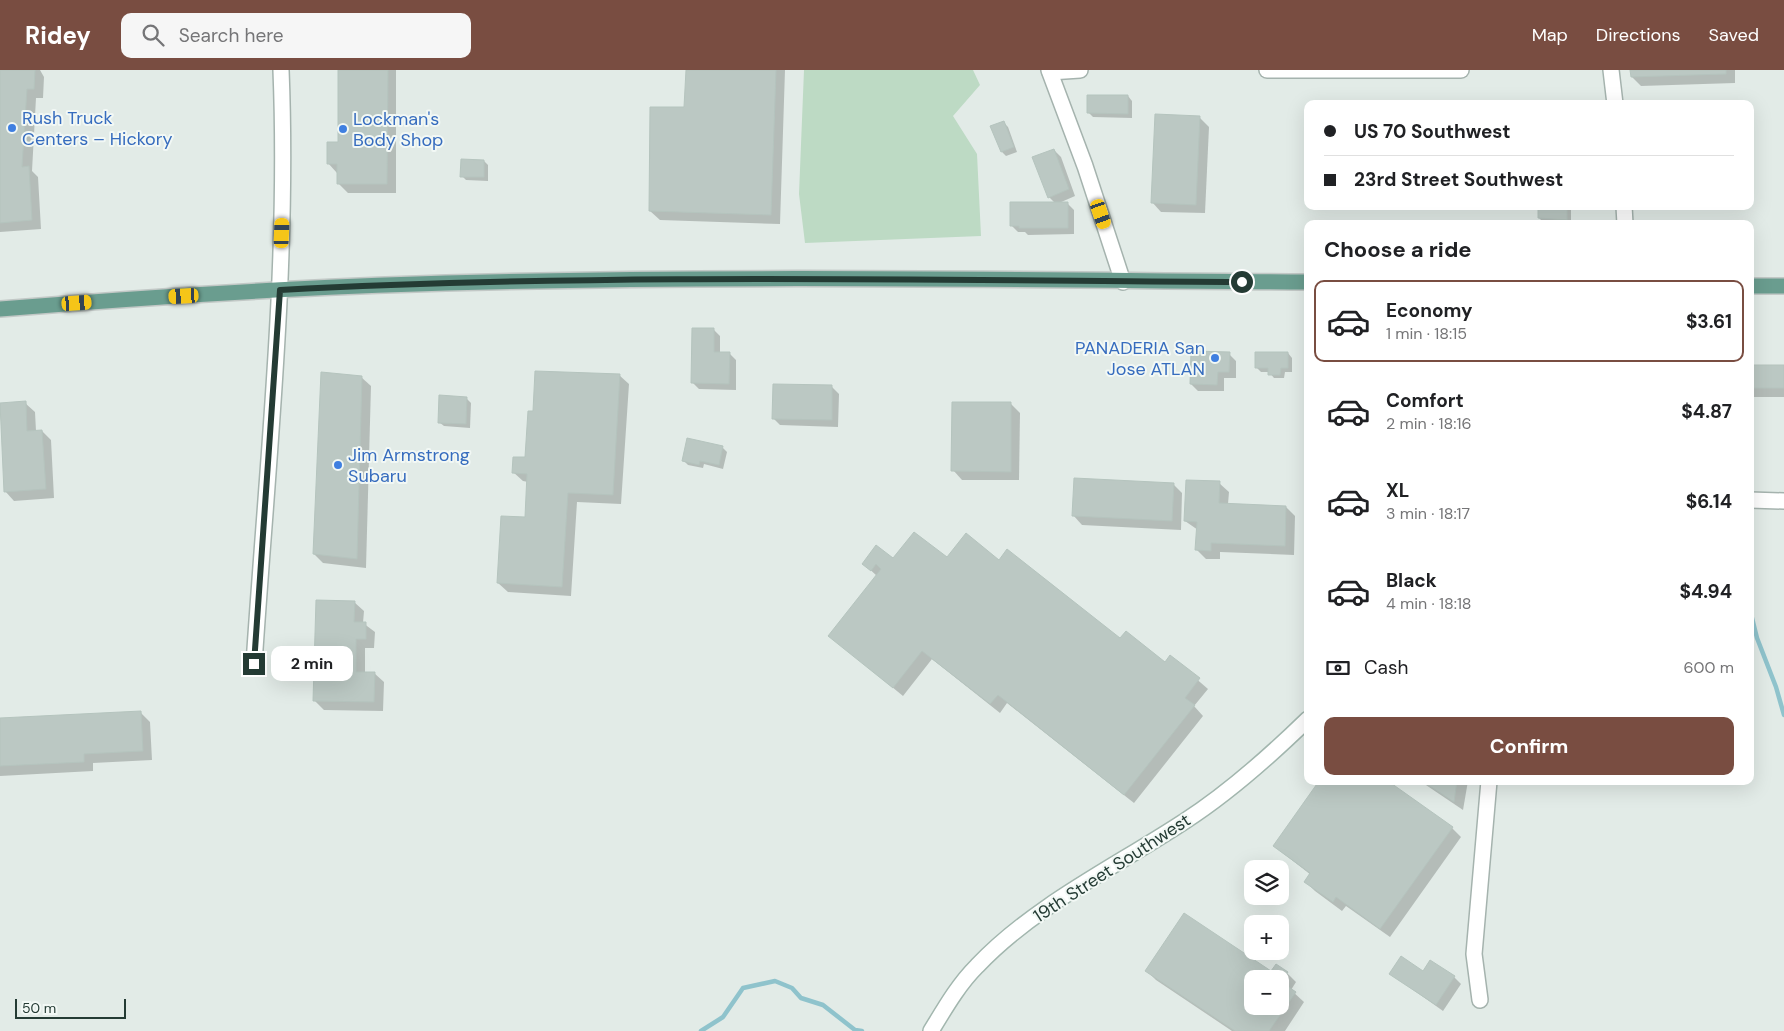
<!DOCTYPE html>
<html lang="en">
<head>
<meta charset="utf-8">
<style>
	:root { --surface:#fff; --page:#f6f6f6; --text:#202124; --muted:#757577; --line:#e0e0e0; --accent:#794d41 }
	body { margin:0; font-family:"DM Sans",sans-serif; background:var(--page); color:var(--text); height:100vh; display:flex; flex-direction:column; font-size:19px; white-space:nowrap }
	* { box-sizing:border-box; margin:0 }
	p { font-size:16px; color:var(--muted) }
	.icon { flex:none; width:28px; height:28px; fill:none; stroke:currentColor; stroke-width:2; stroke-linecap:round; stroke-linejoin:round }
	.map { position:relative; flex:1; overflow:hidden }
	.side { position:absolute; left:1304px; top:150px; width:450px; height:565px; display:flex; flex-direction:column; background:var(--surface); border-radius:10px; box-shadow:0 5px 20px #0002 }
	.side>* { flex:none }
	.hud { position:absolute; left:1304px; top:30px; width:450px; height:110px; border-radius:10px; box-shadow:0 5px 20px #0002; display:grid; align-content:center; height:110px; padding:0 20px; background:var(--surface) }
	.fabs { position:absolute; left:1244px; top:790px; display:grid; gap:10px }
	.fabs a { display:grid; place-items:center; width:45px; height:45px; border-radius:10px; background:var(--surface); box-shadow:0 5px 20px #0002; font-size:25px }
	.scale { position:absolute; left:15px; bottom:12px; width:111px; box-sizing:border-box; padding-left:5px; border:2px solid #243b34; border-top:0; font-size:14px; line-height:18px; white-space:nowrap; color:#243b34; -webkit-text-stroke:4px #f2f8f5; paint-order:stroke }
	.end { position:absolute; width:22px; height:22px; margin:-11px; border:6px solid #243b34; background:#fff; box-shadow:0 0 0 2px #fff }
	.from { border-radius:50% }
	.bubble { position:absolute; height:35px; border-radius:10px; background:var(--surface); box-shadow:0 5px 20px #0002; font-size:16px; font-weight:700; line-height:35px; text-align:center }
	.car { position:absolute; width:15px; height:30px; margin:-15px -8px; border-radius:6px; box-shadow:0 0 4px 1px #0007; background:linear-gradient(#f5c518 24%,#345 0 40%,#f5c518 0 76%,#345 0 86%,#f5c518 0) }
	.hud b { display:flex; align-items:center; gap:18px; height:48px; font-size:19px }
	.hud b+b { border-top:1px solid var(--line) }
	.hud i { width:12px; height:12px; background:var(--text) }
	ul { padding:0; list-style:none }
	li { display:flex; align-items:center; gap:15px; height:82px; margin:0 10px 8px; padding:0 10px; border:2px solid transparent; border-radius:10px }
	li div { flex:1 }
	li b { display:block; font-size:19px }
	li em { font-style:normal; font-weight:700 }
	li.on { border-color:var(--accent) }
	li>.icon { width:45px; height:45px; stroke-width:1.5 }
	h2 { padding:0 20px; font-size:22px; line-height:60px }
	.pay { display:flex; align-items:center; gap:12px; height:55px; padding:0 20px; font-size:19px }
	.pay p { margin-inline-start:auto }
	.button { display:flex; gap:10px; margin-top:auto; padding:10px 20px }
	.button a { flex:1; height:58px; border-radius:10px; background:var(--accent); color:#fff; font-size:20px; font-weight:700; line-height:58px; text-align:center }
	header { display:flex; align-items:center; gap:30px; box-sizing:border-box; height:70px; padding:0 25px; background:var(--accent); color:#fff }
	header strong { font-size:24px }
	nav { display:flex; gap:28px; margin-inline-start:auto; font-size:18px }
	.search { width:350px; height:45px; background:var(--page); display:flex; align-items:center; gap:12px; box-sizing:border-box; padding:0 18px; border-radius:10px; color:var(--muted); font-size:19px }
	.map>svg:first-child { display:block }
</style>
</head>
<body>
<header>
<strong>Ridey</strong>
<div class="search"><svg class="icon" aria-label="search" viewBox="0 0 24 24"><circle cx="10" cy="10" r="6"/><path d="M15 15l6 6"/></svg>Search here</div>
<nav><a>Map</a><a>Directions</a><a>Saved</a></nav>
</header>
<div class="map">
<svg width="1784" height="961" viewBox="0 0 1784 961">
	<rect width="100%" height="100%" fill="#e2ebe7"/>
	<polygon fill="#bddac4" points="804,0 973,0 980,15 953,46 977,84 981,166 805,173 799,124"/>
	<g fill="#0003" fill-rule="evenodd">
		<polygon points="0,0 40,0 44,7 43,28 36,28 32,101 38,107 41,159 0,162"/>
		<polygon points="339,0 396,0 396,123 348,123 339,114 337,103 328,93 339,73"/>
		<polygon points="687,0 785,0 780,154 660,150 650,141 685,38"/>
		<polygon points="1632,0 1735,0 1735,13 1641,16 1632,7"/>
		<polygon points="1128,26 1132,31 1132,48 1093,47 1089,43"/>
		<polygon points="1200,48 1209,57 1205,143 1161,142 1152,132"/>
		<polygon points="1003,52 1008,57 1017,82 1006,86 1002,82"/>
		<polygon points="1054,80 1061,87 1075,126 1059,133 1067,133 1074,140 1074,164 1028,165 1025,162 1018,162 1011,155 1055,133 1049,127"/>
		<polygon points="484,91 488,95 488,111 466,110 462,106"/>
		<polygon points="1435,136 1485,136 1485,138"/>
		<polygon points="1539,136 1571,136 1571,154 1543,152 1539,148"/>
		<polygon points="713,259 720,266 720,283 729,283 736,290 736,320 699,319 692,312"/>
		<polygon points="1288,283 1292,288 1292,302 1285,302 1284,308 1274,308 1269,302 1261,302 1257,298"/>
		<polygon points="1229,284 1236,291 1236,308 1224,308 1224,321 1198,321 1191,314"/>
		<rect x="1750" y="296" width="34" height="31"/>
		<polygon points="619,305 629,314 621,434 577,432 571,526 508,522 498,513 526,449 528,412 523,411 513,402 526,389 534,343"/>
		<polygon points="361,307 371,316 366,498 323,493 314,484"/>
		<polygon points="832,317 839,324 838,357 780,355 773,348"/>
		<polygon points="466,328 471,333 470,358 444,356 439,352"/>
		<polygon points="25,333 35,342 36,361 42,361 51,370 54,428 14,431 5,421 0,334"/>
		<polygon points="1011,334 1020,343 1019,410 962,410 953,400"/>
		<polygon points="723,378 727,382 723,399 704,394 703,398 688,395 684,391"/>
		<polygon points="1219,413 1229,422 1228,434 1286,437 1295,446 1294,485 1220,482 1220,489 1206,489 1197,480 1198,460 1185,451"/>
		<polygon points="1173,414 1182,423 1181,460 1082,455 1073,445"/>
		<polygon points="1308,476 1308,503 1306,502"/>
		<polygon points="947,489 999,491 1120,570 1166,593 1171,587 1208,619 1194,636 1203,646 1134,733 1007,633 1000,643 932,589 903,626 830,566 877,506 864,494 893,490"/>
		<polygon points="354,532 364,541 363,553 375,562 374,578 365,578 365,603 374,603 384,612 383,641 324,640 315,631"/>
		<polygon points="140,642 150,652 152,690 93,693 93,701 0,706 0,649"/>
		<polygon points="1420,711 1468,711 1463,740"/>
		<polygon points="1452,758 1461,767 1390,867 1346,836 1342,841 1315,821 1306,812 1311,805 1274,776"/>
		<path d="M 1147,901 L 1287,903 L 1296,912 L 1291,920 L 1304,932 L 1285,961 L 1232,961 L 1156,910 ZM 1252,909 L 1280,909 L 1280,936 L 1252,936 Z"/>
		<polygon points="1423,903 1454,907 1461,914 1443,941 1391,904"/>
	</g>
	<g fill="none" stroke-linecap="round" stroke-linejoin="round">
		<g stroke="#8fc3cc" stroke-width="4.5">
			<polyline points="1750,540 1757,568 1776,617 1784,645"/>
			<polyline points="701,961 723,947 743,918 775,911 792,918 801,928 823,935 855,960 862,961"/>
		</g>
	</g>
	<g fill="#bbc8c3" stroke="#b5c4be" fill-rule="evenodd">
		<polygon points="0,0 35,0 34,19 27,19 22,97 29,96 32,150 0,153"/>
		<polygon points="338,0 388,0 387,114 337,114 337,94 327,94 327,72 338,72"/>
		<polygon points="686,0 776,0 771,145 649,141 650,37 684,37"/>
		<polygon points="1630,0 1726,0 1726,4 1631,7"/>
		<polygon points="1087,25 1128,25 1128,44 1087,43"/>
		<polygon points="1155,44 1200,46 1196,135 1151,133"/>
		<polygon points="1004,51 1014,77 1001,82 990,56"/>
		<polygon points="1054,79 1069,119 1048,128 1032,87"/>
		<polygon points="461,89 484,90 484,107 460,107"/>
		<polygon points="1010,132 1068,132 1068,158 1019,158 1019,156 1010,156"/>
		<polygon points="1538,136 1567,136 1567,150 1538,148"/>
		<polygon points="692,258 714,258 714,282 730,282 729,314 691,313"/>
		<polygon points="1191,281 1230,282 1229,302 1218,302 1217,315 1190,314"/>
		<polygon points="1255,282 1288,282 1288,298 1281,298 1280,305 1268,305 1268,298 1255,298"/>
		<rect x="1750" y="295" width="34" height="23"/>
		<polygon points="535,301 620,304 613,425 568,423 562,517 497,513 501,446 525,447 527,404 512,403 513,387 525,387 528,341 533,341"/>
		<polygon points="321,302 362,306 357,489 313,484"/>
		<polygon points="773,314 832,315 832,350 772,349"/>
		<polygon points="439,325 467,327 466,354 438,353"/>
		<polygon points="26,331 27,361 42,360 46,419 4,422 0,333"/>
		<polygon points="952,332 1011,332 1011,402 951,401"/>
		<polygon points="687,368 723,376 719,395 700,391 699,395 682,391"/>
		<polygon points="1074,408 1174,413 1172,451 1072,446"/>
		<polygon points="1186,410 1220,411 1219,433 1286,436 1285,476 1211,473 1211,481 1195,480 1197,452 1184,451"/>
		<polygon points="914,462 947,487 966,463 999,490 1007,479 1120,568 1126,561 1165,592 1170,585 1200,608 1185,628 1195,635 1124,725 998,625 990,634 922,581 893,618 828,566 881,499 876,494 871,501 862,494 876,475 893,488"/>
		<polygon points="316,530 355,531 354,552 366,552 366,569 356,569 356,602 375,602 374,632 313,631"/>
		<polygon points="141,641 143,681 84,684 84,692 0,696 0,648"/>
		<polygon points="1319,711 1388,711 1453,757 1380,859 1336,827 1333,832 1304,812 1310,803 1273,776"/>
		<polygon points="1422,711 1457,711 1454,732"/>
		<path d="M 1184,843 L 1271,901 L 1276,894 L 1288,902 L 1281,912 L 1296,922 L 1269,961 L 1235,961 L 1145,901 ZM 1252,909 L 1280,909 L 1280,936 L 1252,936 Z"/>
		<polygon points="1401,886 1423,901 1430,890 1455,906 1436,935 1389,904"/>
	</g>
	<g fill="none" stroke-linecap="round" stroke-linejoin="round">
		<defs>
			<g id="street">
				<polyline points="1049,0 1085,96 1123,212"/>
				<polyline points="1267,0 1461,0"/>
				<polyline points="1611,0 1615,34"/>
				<polyline points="1050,2 1080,0"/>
				<polyline points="1624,136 1625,154"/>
				<polyline points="1750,430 1784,431"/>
				<path d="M 254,594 C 267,396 289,198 281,0"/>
				<polyline points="1480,930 1474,884 1489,711"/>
			</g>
			<path id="secondary" d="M 931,961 C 945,938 958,915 977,896 C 1035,835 1115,797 1185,751 C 1230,722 1270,686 1308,649"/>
			<g id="primary">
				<polyline points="1750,216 1784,216"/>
				<path d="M 0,239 C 148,227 297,217 446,213 C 733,205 1021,210 1308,212"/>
			</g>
		</defs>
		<use href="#street" stroke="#a5b3ae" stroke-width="18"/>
		<use href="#secondary" stroke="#a2b6ae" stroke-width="18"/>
		<use href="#primary" stroke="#c2c8c6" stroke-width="18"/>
		<use href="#street" stroke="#fff" stroke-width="15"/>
		<use href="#secondary" stroke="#fff" stroke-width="15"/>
		<use href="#primary" stroke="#6a9d8f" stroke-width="15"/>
	</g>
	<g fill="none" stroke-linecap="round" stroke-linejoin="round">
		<path stroke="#243b34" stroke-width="6" d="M 254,594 L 280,220 C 600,203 922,210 1242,212"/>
	</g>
	<g fill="#3f7fe0" stroke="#f2f8f5" stroke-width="2">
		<circle cx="12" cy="58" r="5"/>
		<circle cx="343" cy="59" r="5"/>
		<circle cx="1215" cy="288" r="5"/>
		<circle cx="338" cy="395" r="5"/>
	</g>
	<g text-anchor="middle" stroke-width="4" stroke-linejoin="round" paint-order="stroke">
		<g font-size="18" fill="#366cbe" stroke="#f2f8f5" text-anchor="start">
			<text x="22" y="54">Rush Truck<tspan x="22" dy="21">Centers – Hickory</tspan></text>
			<text x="353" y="55">Lockman's<tspan x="353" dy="21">Body Shop</tspan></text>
			<text x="1205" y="284" text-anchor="end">PANADERIA San<tspan x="1205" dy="21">Jose ATLAN</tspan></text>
			<text x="348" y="391">Jim Armstrong<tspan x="348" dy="21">Subaru</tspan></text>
		</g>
		<g font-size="18" fill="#243b34" stroke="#f2f8f5">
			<text transform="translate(1112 798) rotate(-33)" y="6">19th Street Southwest</text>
		</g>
	</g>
</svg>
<div class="fabs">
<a><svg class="icon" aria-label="layers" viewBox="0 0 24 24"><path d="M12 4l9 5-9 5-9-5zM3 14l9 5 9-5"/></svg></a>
<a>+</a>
<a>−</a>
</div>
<div class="scale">50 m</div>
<i class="end from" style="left:1242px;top:212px"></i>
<i class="end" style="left:254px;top:594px"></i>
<div class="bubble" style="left:271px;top:576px;width:82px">2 min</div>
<i class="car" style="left:1101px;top:144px;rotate:161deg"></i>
<i class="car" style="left:282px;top:163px;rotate:2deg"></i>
<i class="car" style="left:184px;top:226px;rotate:267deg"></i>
<i class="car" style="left:77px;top:233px;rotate:86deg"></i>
<div class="hud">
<b><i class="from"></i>US 70 Southwest</b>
<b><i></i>23rd Street Southwest</b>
</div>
<section class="side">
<h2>Choose a ride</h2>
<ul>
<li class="on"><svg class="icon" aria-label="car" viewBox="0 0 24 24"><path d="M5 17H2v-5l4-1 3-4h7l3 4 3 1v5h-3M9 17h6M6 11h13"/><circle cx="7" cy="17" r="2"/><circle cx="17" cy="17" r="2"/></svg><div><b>Economy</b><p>1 min · 18:15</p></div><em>$3.61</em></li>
<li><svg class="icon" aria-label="car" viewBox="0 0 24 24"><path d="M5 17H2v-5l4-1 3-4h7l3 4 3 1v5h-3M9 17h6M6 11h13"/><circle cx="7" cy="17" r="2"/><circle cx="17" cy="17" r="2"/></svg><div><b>Comfort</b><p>2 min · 18:16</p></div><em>$4.87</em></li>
<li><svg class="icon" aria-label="car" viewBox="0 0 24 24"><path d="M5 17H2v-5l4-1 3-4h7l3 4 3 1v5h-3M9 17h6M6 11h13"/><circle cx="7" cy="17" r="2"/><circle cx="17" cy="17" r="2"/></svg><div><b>XL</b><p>3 min · 18:17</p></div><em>$6.14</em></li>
<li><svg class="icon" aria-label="car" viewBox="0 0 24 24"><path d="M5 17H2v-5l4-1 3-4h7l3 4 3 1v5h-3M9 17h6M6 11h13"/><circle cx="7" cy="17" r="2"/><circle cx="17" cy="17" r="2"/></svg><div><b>Black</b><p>4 min · 18:18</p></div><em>$4.94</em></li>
</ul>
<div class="pay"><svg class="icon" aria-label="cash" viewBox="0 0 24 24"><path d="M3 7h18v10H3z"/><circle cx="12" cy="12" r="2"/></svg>Cash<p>600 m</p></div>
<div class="button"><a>Confirm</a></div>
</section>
</div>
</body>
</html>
